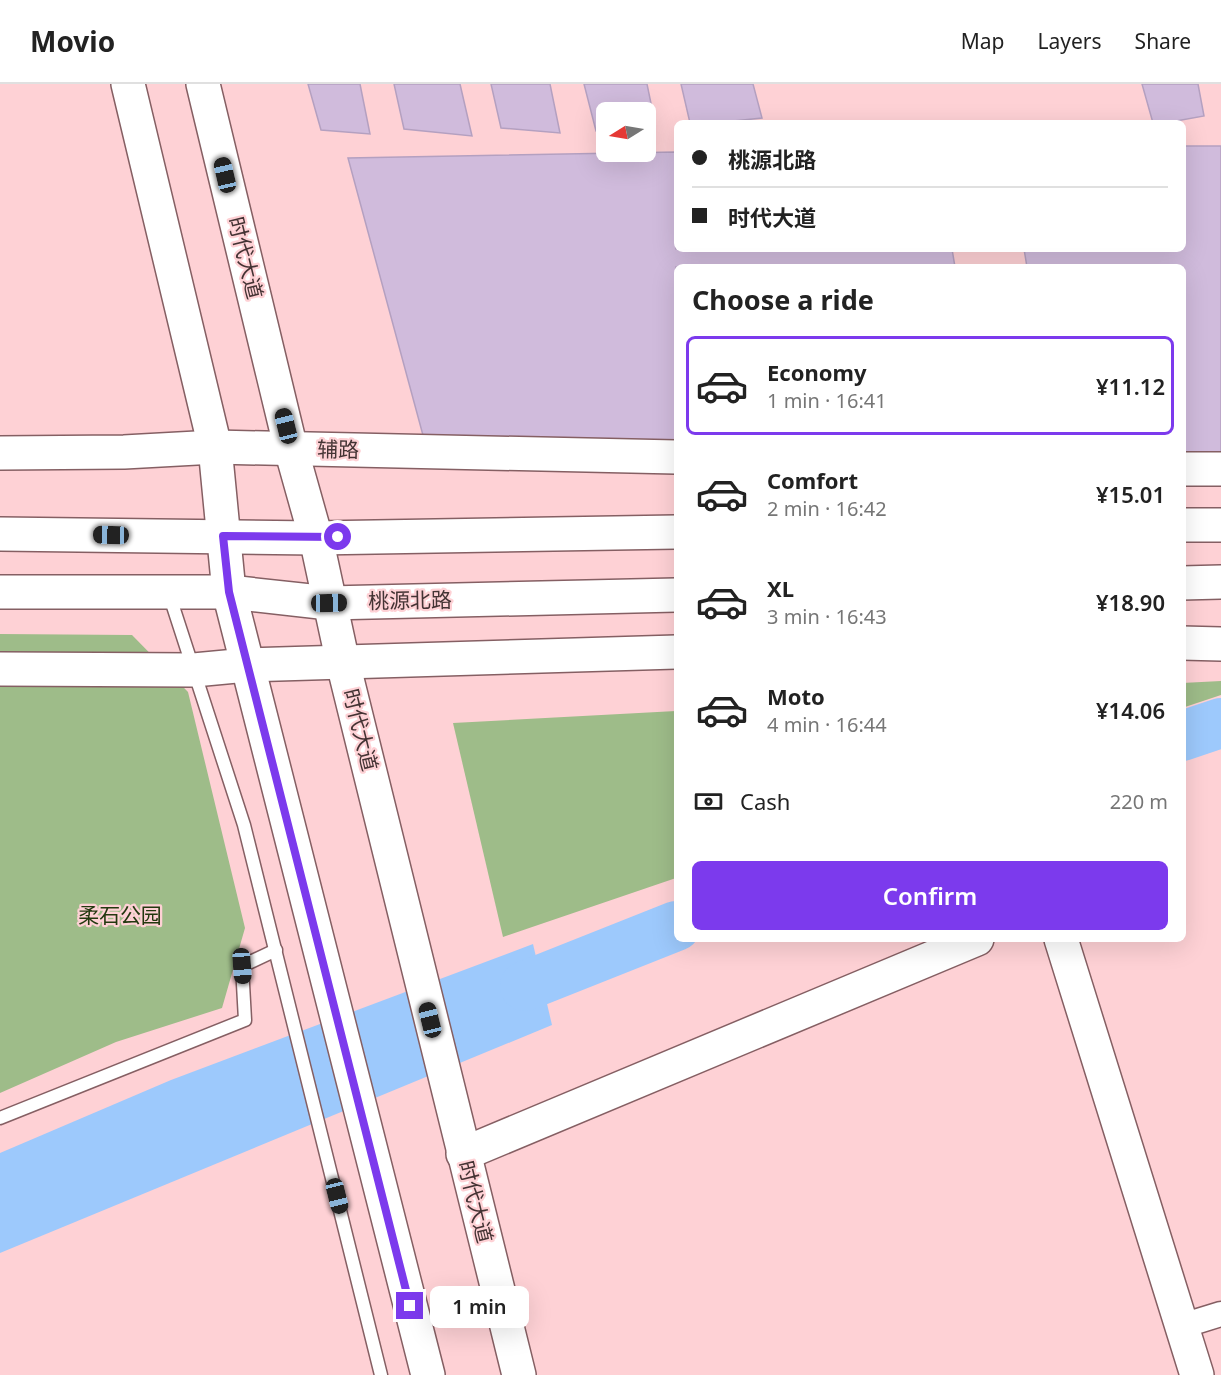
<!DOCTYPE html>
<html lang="en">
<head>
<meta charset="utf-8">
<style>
	:root { --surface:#fff; --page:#f2f2f2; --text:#222; --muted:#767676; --line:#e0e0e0; --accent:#7c3aed }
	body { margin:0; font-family:"Noto Sans","Noto Sans SC",sans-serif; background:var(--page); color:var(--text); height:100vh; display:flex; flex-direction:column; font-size:22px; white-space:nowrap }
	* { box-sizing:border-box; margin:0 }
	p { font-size:20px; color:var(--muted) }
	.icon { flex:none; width:33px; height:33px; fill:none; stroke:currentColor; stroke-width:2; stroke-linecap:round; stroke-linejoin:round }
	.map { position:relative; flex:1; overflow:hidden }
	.details { position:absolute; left:674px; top:180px; width:512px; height:678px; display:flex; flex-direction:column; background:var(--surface); border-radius:9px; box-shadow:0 6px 24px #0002 }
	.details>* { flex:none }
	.hud { position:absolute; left:674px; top:36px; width:512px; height:132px; border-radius:9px; box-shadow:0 6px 24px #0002; display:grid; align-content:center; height:132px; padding:0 18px; background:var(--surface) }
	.needle { width:39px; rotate:259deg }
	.fabs { position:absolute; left:596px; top:18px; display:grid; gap:12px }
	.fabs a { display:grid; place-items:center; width:60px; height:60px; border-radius:9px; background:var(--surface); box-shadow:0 6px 24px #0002; font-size:30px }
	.end { position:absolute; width:27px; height:27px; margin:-14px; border:8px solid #7c3aed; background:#fff; box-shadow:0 0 0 3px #fff }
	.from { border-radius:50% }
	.bubble { position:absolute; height:42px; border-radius:9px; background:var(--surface); box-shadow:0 6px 24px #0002; font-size:20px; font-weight:600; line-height:42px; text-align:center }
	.car { position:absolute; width:18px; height:36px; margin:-18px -9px; border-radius:8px; box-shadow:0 0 4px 2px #0007; background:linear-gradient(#222 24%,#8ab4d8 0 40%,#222 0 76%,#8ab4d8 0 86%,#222 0) }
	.hud b { display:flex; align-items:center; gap:21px; height:57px; font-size:22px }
	.hud b+b { border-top:2px solid var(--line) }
	.hud i { width:15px; height:15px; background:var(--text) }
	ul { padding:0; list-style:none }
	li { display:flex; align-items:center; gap:18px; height:99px; margin:0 12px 9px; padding:0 6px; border:3px solid transparent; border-radius:9px }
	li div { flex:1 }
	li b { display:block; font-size:22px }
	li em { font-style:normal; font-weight:600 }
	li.on { border-color:var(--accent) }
	li>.icon { width:54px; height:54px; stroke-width:1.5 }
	h2 { padding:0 18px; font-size:27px; line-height:72px }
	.pay { display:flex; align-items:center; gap:15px; height:66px; padding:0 18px; font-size:22px }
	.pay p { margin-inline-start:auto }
	.button { display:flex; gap:12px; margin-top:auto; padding:12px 18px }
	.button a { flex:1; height:69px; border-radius:9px; background:var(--accent); color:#fff; font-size:24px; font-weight:600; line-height:69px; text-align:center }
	header { display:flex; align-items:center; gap:36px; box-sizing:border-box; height:84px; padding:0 30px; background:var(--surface); border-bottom:2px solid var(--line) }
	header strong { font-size:28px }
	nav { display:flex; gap:33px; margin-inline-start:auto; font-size:21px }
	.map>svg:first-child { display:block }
</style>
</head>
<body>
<header>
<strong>Movio</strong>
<nav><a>Map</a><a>Layers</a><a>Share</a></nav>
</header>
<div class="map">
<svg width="1221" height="1291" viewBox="0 0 1221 1291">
	<rect width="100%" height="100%" fill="#fed1d5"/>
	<g fill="#9ebc89">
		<polygon points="0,550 132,551 188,608 245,844 222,924 116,958 0,1009"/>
		<polygon points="1221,597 1221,611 1182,624 1182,599"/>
		<polygon points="676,627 676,794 503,853 453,639"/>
	</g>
	<polygon fill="#9dc9fc" points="533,860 552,941 0,1169 0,1069 171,996"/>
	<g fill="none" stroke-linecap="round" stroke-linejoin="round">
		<g stroke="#9dc9fc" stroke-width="50">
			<polyline points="1182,652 1221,639"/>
			<polyline points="525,902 676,842"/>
		</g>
	</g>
	<g fill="#d0bbdc" stroke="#b4a0c0" stroke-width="1.5">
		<polygon points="308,0 360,0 370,50 321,46"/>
		<polygon points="394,0 460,0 472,52 404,45"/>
		<polygon points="491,0 550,0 560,49 501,44"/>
		<polygon points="584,0 647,0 654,34 645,36 645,28 606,28 606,45 596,47"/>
		<polygon points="681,0 753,0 762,34 714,39 690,39"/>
		<polygon points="1142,0 1198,0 1204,32 1165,39 1153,39"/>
		<polygon points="1182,62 1221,62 1221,371 1182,371 1182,183 1027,183 1024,165 1182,165"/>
		<polygon points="676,68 676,165 952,165 955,183 676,183 676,363 424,355 348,74"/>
	</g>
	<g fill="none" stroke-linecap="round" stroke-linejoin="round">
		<defs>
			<g id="lane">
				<polyline points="169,510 244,741 381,1291"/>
				<polyline points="0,1034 245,936 242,882 276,866"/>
			</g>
			<polyline id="street" points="1182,1242 1221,1230"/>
			<g id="secondary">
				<polyline points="0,369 124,368 215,363 676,373"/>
				<polyline points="1182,385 1221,385"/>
				<polyline points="1182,559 1221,560"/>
				<polyline points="0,585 194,586 247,581 676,568"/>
				<polyline points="1061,855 1197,1291"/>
				<polyline points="463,1070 977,855"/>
			</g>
			<g id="primary">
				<polyline points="128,0 215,363 229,508 428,1291"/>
				<polyline points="203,0 291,365 316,454 343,579 519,1291"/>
				<polyline points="1182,441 1221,441"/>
				<polyline points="0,450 316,454 676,448"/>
				<polyline points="1182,499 1221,498"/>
				<polyline points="0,508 229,508 329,519 676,511"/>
			</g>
		</defs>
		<use href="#lane" stroke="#855f63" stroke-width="15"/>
		<use href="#street" stroke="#855f63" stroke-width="27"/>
		<use href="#secondary" stroke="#855f63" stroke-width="36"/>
		<use href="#primary" stroke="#855f63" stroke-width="36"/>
		<use href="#lane" stroke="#fff" stroke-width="12"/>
		<use href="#street" stroke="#fff" stroke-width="24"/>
		<use href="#secondary" stroke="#fff" stroke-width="33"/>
		<use href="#primary" stroke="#fff" stroke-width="33"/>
	</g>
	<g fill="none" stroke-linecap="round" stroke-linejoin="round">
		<polyline stroke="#7c3aed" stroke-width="8" points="338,453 223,452 229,508 410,1222"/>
	</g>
	<g text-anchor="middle" stroke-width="4.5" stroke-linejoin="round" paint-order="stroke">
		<g font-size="21" fill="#443334" stroke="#fed1d5">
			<text transform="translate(245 174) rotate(76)" y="7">时代大道</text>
			<text transform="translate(338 366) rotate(1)" y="7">辅路</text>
			<text transform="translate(410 517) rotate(-1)" y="7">桃源北路</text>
			<text transform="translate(360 646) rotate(76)" y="7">时代大道</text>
			<text transform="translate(475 1118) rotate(76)" y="7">时代大道</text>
		</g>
		<g font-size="21" fill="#22380f" stroke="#fed1d5">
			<text x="120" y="839">柔石公园</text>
		</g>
	</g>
</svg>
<div class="fabs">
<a><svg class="needle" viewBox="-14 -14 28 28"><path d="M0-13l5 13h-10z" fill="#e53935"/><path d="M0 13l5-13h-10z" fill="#767676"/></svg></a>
</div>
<i class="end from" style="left:338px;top:453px"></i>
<i class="end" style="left:410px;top:1222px"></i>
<div class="bubble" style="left:430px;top:1202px;width:99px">1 min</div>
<i class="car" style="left:225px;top:91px;rotate:347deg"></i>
<i class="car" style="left:286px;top:342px;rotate:346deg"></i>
<i class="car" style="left:111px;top:451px;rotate:271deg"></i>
<i class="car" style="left:329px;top:519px;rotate:89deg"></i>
<i class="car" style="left:242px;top:882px;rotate:176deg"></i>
<i class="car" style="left:430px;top:936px;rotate:346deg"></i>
<i class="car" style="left:337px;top:1112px;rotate:166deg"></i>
<div class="hud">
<b><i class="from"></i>桃源北路</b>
<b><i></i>时代大道</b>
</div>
<section class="details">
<h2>Choose a ride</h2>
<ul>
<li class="on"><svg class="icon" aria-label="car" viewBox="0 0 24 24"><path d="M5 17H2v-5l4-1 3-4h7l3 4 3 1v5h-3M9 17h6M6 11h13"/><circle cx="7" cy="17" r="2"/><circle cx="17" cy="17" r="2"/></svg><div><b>Economy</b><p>1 min · 16:41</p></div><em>¥11.12</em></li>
<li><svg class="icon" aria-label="car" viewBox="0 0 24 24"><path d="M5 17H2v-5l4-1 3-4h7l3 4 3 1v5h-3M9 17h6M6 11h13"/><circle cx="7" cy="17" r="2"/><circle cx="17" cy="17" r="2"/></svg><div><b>Comfort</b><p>2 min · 16:42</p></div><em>¥15.01</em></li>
<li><svg class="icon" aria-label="car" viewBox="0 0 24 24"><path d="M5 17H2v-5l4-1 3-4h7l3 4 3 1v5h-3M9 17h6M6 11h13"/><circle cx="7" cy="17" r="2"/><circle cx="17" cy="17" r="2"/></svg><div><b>XL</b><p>3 min · 16:43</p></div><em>¥18.90</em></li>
<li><svg class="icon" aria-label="car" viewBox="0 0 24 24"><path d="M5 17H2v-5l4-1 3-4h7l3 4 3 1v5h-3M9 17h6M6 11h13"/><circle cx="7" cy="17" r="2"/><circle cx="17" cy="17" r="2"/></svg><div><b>Moto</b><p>4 min · 16:44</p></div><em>¥14.06</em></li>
</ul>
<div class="pay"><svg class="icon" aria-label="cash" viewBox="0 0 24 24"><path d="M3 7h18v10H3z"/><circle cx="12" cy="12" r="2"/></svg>Cash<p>220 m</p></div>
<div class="button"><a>Confirm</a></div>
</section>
</div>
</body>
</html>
